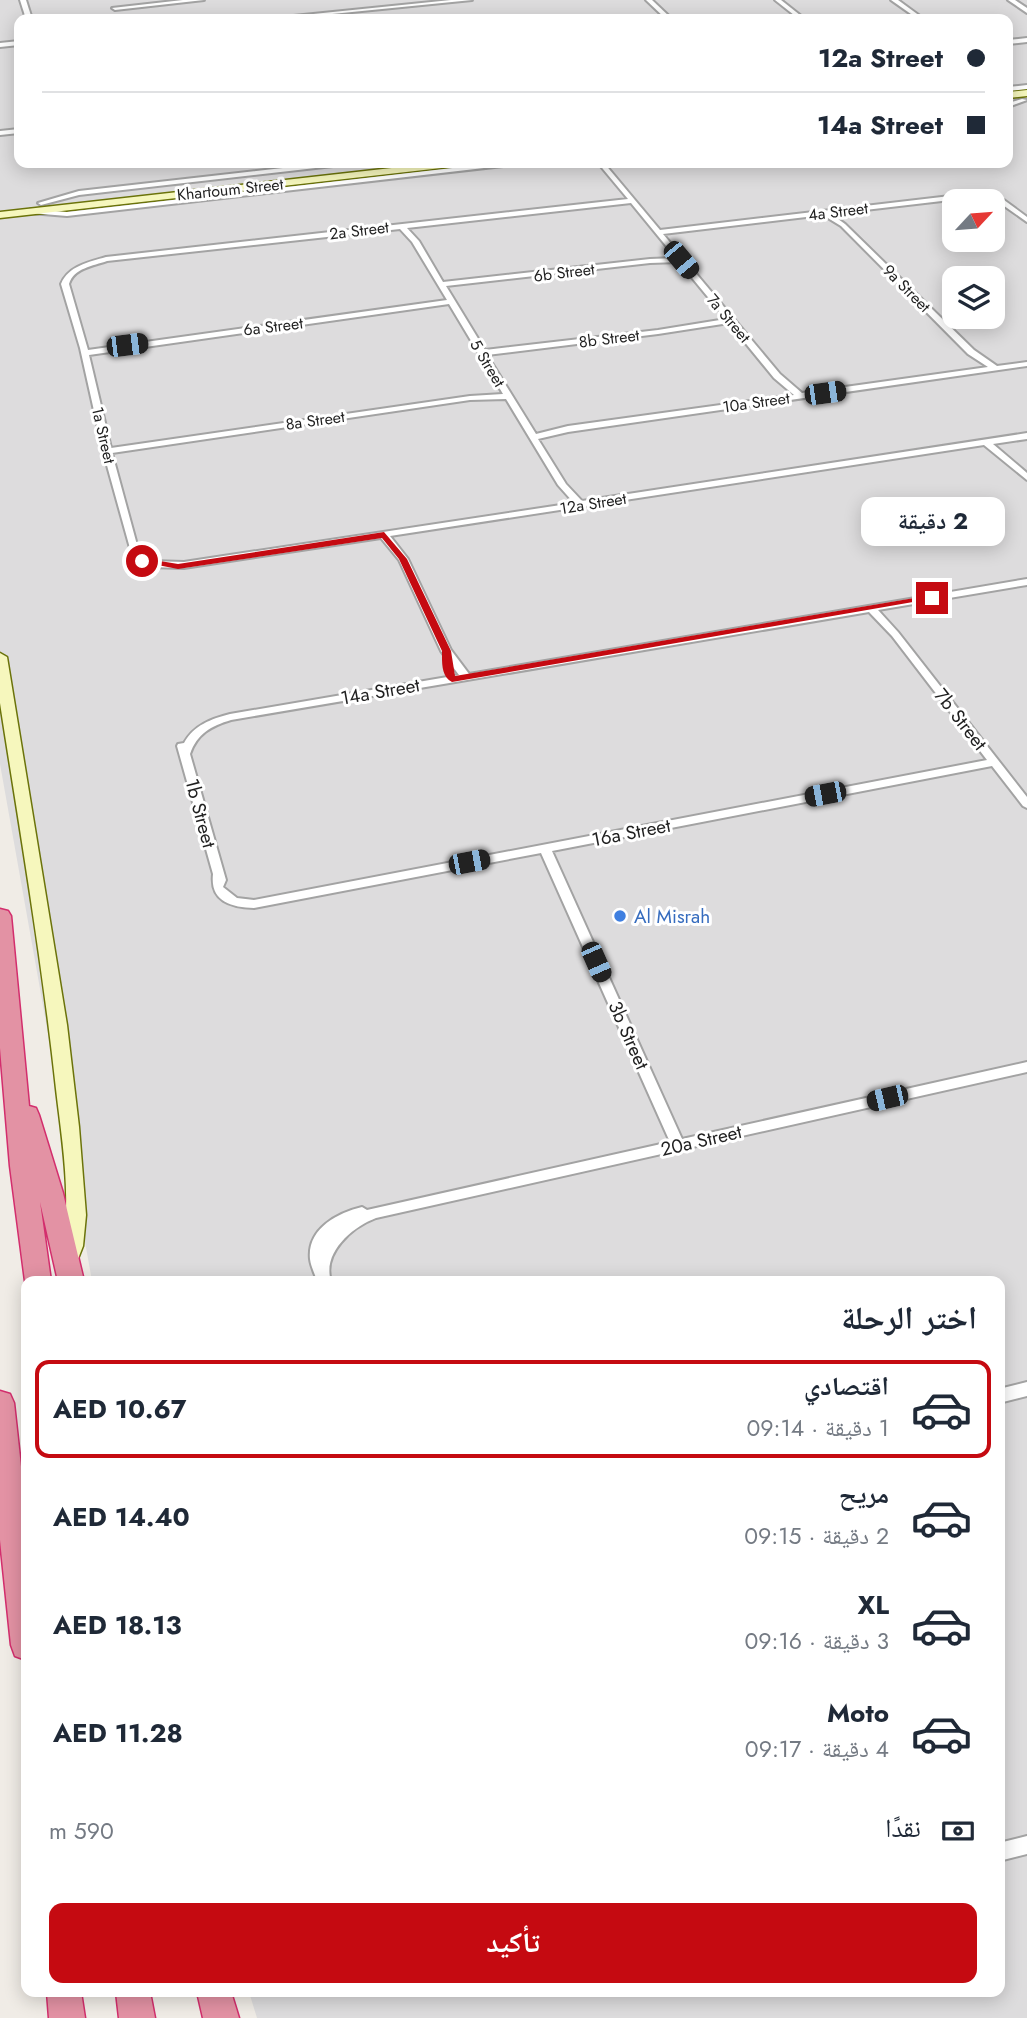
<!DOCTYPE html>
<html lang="ar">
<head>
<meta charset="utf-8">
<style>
	:root { --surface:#fff; --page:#f6f6f7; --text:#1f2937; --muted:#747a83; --line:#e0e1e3; --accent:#c50a11 }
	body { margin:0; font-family:Jost,"Noto Naskh Arabic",sans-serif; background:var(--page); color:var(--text); direction:rtl; height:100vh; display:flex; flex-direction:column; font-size:26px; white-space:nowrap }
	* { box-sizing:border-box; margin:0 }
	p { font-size:23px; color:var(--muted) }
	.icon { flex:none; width:38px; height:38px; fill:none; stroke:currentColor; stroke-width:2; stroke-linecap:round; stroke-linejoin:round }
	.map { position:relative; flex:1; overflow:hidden; direction:ltr }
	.panel { position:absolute; left:21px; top:1276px; width:984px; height:721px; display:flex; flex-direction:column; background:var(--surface); border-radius:14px; box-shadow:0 4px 18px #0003; direction:rtl }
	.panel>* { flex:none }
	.guide { position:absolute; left:14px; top:14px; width:999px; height:154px; border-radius:14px; box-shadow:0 4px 18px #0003; direction:rtl; display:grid; align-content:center; height:154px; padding:0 28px; background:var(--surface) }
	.needle { width:46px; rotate:64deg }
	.buttons { position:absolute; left:942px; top:189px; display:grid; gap:14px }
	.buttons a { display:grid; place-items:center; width:63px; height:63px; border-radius:14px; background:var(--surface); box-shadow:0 4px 18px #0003; font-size:35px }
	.end { position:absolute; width:32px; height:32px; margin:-16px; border:9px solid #c50a11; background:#fff; box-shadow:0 0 0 4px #fff }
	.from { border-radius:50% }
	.bubble { position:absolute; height:49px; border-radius:14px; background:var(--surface); box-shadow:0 4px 18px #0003; font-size:23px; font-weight:700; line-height:49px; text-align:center; direction:rtl }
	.car { position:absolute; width:21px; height:42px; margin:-21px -10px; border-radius:9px; box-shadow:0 0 5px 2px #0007; background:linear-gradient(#222 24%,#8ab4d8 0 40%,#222 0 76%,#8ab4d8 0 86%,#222 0) }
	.guide b { display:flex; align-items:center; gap:24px; height:66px; font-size:26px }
	.guide b+b { border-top:2px solid var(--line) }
	.guide i { width:18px; height:18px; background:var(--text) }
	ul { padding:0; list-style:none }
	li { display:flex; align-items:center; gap:21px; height:98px; margin:0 14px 10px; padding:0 14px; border:4px solid transparent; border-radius:14px }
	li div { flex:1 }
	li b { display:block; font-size:26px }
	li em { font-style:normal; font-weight:700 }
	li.active { border-color:var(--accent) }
	li>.icon { width:63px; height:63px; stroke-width:1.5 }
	h2 { padding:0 28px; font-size:32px; line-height:84px }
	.pay { display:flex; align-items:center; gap:18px; height:77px; padding:0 28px; font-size:26px }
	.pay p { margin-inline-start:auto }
	.button { display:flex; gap:14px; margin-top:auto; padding:14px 28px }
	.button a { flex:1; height:80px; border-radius:14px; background:var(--accent); color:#fff; font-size:28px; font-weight:700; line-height:80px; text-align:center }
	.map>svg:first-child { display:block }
</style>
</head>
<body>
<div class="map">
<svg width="1027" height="2018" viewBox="0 0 1027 2018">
	<rect width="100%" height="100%" fill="#f0ece6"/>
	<g fill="#dddcdd" fill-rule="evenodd">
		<polygon points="0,0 1027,0 1027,95 1008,97 1008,19 19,19 19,163 431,163 0,212"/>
		<path d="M 1027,100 L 1027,2018 L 257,2018 L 249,1992 L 999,1992 L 999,1281 L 92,1281 L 0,764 L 0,218 L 479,163 L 1008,163 L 1008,102 ZM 954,201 L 992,201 L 992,240 L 954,240 ZM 954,278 L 992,278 L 992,317 L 954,317 Z"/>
	</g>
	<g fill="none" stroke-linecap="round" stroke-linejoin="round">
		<defs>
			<g id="street">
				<polygon points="20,0 26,0 32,19 26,19"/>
				<polygon points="183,0 204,0 115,10 112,8"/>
				<polygon points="451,0 472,0 282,19 264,19"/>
				<polygon points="646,0 652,0 672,19 666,19"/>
				<polygon points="775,0 781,0 805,19 799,19"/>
				<polygon points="891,0 898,0 924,19 918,19"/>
				<polygon points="1008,0 1015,0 1027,8 1027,13"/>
				<polygon points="1027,38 1027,42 1008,44 1008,40"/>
				<polygon points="19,41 19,45 0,47 0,43"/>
				<polygon points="1027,85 1027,89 1008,91 1008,87"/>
				<polygon points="1022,99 1027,100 1008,107 1008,103"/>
				<polygon points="19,129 19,133 0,135 0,131"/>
				<polygon points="327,163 345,163 342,165 79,195 41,205 38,203 79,191"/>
				<polygon points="496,163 514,163 511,165 67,216 31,213 28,211 31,209 67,212"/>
				<path d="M 598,163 L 604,163 L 660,230 L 976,193 L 1004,200 L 1027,217 L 1027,222 L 1000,203 L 976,197 L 831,214 L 845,224 L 974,350 L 997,366 L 1027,362 L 1027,366 L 568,432 L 538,439 L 566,484 L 582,501 L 1027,433 L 1027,439 L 993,444 L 1027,473 L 1027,480 L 984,445 L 390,536 L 408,559 L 451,650 L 469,674 L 1027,579 L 1027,585 L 878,610 L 898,632 L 1027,797 L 1027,808 L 1023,806 L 992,766 L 552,851 L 682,1139 L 1027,1062 L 1027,1072 L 376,1218 C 352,1227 322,1253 331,1281 L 317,1281 C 315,1274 311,1267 310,1259 C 307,1229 337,1213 362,1207 L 367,1210 L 670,1142 L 541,853 L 254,908 C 230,907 210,901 213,874 L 177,746 L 178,744 L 184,743 C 194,725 211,719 230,714 L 459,675 L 441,651 L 399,560 L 381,538 L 184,568 L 149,567 L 133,559 L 103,451 L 80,348 L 61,284 C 68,266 89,262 106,257 L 628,199 ZM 631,203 L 676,258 L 650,259 L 443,282 L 419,241 L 407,228 ZM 823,215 L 841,226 L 968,354 L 988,367 L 802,393 L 780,374 L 663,234 ZM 400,229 L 412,242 L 447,300 L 88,350 L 69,284 C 74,268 93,266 107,261 ZM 679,262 L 726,319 L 658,330 L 485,350 L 446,286 L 650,263 ZM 449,304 L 503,394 L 470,396 L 111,448 L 89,355 ZM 729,323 L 774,378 L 794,395 L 568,426 L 536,434 L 487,355 L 658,334 ZM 506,399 L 558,485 L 574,503 L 184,562 L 151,561 L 140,556 L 112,453 L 470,400 ZM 869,612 L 892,636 L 987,760 L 254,900 L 237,898 L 223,887 L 226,880 L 190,754 C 197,734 211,726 231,720 Z"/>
				<polygon points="1027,1382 1027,1396 999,1403 999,1389"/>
				<polygon points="1027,1836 1027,1854 999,1861 999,1843"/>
			</g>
			<g id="secondary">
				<polygon points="1027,90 1027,96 1008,98 1008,92"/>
				<polygon points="436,163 464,163 459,166 0,218 0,212"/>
				<path d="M 0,653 L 7,657 L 67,1025 L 79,1127 L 86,1215 L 83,1246 L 74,1269 L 67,1271 L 60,1269 L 57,1263 C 75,1212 62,1142 56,1089 C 42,960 20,831 0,703 Z"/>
			</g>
			<g id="highway">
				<polygon points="0,909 8,911 11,916 29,1106 36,1108 39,1115 63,1193 84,1281 58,1281 40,1202 51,1281 26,1281 26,1284 25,1281 10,1166 0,1048"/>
				<polygon points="0,1391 10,1394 14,1403 26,1512 26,1660 15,1656 11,1645 0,1540"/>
				<polygon points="47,1992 81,1992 85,2018 49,2018"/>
				<polygon points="116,1992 150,1992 155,2018 119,2018"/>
				<polygon points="197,1992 231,1992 239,2018 203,2018"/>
			</g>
		</defs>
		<use href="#street" stroke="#a3a3a3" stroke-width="4"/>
		<use href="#secondary" stroke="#6b730a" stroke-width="3"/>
		<use href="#highway" stroke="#d32e6d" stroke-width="3"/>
		<use href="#street" fill="#fff" fill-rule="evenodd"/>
		<use href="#secondary" fill="#f6f7bd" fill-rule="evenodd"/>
		<use href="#highway" fill="#e392a4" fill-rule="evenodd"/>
	</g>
	<path fill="#c50a11" d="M 384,532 L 407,559 L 451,651 L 455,676 L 932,595 L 936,598 L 452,682 C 441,677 442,662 442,651 L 399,559 L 382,538 L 178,569 L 137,561 L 142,558 L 178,564 Z"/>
	<circle fill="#3f7fe0" stroke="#fff" stroke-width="2.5" cx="620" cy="916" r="7"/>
	<g text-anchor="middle" stroke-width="6" stroke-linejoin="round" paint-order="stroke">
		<g font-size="16" fill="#1f1f1f" stroke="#fff">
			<text transform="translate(230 189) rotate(-6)" y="6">Khartoum Street</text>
			<text transform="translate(838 211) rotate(-7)" y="6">4a Street</text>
			<text transform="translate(359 230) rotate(-7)" y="6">2a Street</text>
			<text transform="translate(564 272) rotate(-7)" y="6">6b Street</text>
			<text transform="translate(907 288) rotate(45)" y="6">9a Street</text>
			<text transform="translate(729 318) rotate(50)" y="6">7a Street</text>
			<text transform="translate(273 326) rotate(-7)" y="6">6a Street</text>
			<text transform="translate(609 338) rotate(-7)" y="6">8b Street</text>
			<text transform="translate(488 363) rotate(59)" y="6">5 Street</text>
			<text transform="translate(756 402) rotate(-8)" y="6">10a Street</text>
			<text transform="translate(315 420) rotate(-8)" y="6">8a Street</text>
			<text transform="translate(104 435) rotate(77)" y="6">1a Street</text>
			<text transform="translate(593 503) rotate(-9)" y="6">12a Street</text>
		</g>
		<g font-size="19" fill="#1f1f1f" stroke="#fff">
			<text transform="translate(380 691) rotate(-10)" y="7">14a Street</text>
			<text transform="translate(961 719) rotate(52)" y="7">7b Street</text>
			<text transform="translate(201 813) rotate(75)" y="7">1b Street</text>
			<text transform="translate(631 832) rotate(-11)" y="7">16a Street</text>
			<text transform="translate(629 1035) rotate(66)" y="7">3b Street</text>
			<text transform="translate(701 1140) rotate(-13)" y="7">20a Street</text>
		</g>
		<g font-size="19" fill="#366cbe" stroke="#fff" text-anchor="start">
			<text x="634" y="923">Al Misrah</text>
		</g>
	</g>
</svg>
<div class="buttons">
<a><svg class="needle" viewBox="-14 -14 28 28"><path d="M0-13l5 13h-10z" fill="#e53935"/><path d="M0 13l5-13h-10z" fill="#747a83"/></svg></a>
<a><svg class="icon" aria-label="layers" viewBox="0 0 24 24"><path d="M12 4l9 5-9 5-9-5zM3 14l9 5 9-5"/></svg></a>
</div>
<i class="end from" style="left:142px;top:561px"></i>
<i class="end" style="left:932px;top:598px"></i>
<div class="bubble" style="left:861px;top:497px;width:144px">2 دقيقة</div>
<i class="car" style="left:681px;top:260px;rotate:140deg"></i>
<i class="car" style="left:127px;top:345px;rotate:83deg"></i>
<i class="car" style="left:825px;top:393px;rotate:82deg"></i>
<i class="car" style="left:825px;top:794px;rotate:259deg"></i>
<i class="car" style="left:469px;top:862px;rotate:79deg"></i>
<i class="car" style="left:596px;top:962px;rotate:156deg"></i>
<i class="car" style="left:887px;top:1098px;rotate:257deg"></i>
<div class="guide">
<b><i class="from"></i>12a Street</b>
<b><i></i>14a Street</b>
</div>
<section class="panel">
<h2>اختر الرحلة</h2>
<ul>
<li class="active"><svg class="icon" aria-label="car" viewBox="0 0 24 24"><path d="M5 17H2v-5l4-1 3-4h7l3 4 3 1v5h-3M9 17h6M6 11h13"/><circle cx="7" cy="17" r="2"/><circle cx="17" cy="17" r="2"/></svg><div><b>اقتصادي</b><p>1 دقيقة · 09:14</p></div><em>AED 10.67</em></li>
<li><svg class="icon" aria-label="car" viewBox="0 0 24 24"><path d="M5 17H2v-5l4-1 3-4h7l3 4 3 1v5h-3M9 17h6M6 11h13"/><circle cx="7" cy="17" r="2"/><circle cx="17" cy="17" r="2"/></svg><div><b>مريح</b><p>2 دقيقة · 09:15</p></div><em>AED 14.40</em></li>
<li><svg class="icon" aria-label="car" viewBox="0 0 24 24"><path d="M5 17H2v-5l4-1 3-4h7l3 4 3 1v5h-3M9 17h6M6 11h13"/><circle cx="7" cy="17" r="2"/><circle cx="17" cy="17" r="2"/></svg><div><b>XL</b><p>3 دقيقة · 09:16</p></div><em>AED 18.13</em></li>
<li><svg class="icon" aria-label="car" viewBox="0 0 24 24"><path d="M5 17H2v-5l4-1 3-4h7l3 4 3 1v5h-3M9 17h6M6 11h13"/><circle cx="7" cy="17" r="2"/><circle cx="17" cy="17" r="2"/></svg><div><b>Moto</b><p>4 دقيقة · 09:17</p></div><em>AED 11.28</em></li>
</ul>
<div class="pay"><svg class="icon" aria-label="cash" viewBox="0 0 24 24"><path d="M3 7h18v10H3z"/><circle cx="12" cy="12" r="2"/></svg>نقدًا<p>590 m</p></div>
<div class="button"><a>تأكيد</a></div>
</section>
</div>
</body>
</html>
